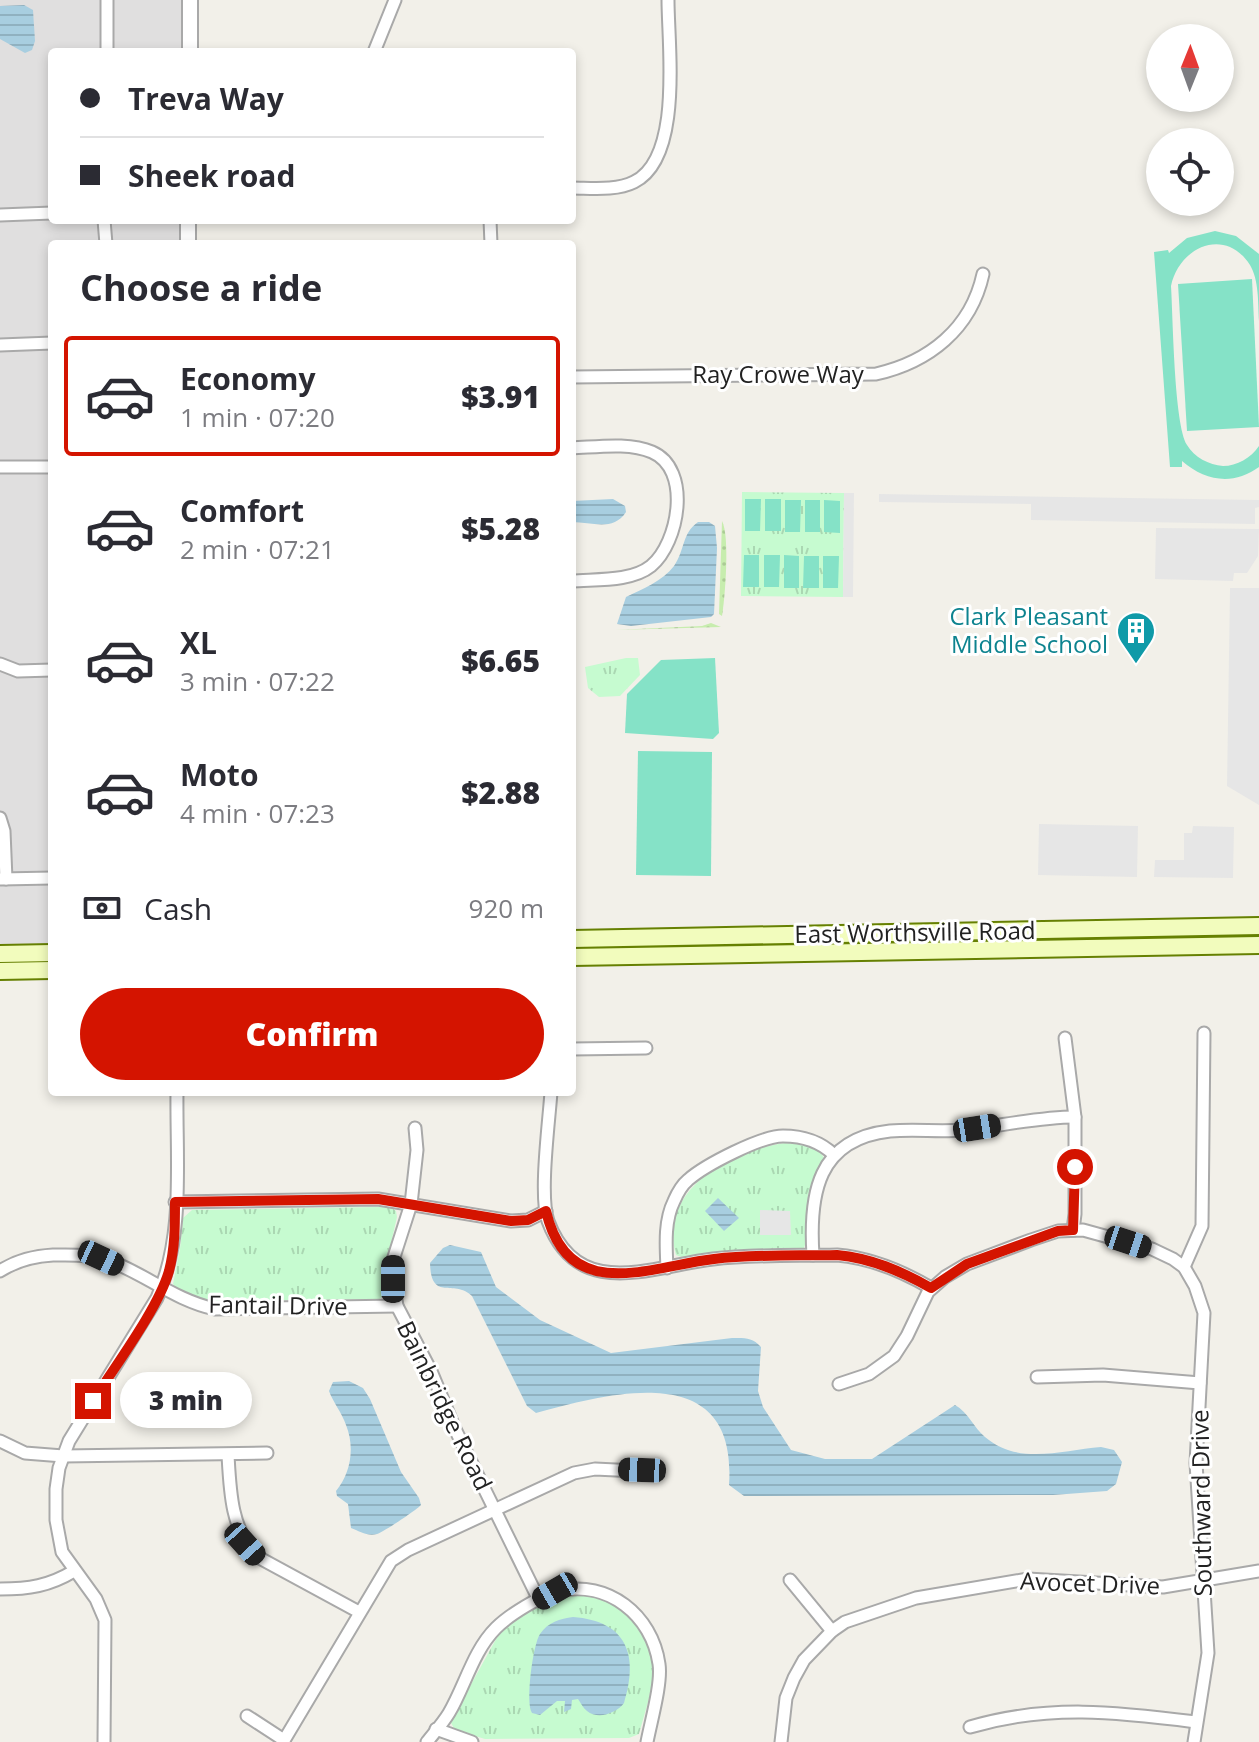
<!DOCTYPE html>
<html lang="en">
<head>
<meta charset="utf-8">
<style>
	:root { --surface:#fff; --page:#f7f7f7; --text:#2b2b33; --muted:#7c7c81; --line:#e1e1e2; --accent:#d41400 }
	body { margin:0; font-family:"Open Sans",sans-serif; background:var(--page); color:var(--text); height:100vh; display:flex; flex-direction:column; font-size:30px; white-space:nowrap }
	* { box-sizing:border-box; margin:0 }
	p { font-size:26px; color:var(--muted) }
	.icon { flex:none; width:44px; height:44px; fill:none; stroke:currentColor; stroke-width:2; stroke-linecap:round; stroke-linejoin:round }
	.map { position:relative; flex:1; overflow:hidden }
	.sheet { position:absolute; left:48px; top:240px; width:528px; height:856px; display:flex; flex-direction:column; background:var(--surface); border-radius:8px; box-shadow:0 4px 12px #0003 }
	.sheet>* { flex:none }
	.banner { position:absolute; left:48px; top:48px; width:528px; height:176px; border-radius:8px; box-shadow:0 4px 12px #0003; display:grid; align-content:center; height:176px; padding:0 32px; background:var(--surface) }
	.needle { width:52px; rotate:1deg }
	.buttons { position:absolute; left:1146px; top:24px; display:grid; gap:16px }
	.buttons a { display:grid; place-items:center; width:88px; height:88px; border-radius:50%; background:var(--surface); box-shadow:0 4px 12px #0003; font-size:40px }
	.end { position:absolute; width:36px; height:36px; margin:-18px; border:10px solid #d41400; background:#fff; box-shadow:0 0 0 4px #fff }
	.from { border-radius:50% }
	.bubble { position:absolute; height:56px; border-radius:28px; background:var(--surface); box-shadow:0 4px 12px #0003; font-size:26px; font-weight:800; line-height:56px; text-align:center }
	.car { position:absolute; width:24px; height:48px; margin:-24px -12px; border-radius:10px; box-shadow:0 0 6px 2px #0007; background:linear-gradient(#222 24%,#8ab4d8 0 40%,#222 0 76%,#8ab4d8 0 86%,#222 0) }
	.banner b { display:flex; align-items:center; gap:28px; height:76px; font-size:30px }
	.banner b+b { border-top:2px solid var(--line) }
	.banner i { width:20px; height:20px; background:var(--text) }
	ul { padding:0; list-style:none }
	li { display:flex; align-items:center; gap:24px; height:120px; margin:0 16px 12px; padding:0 16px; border:4px solid transparent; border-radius:8px }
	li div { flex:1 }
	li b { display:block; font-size:30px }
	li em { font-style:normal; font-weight:800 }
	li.active { border-color:var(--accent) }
	li>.icon { width:72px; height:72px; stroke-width:1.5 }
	h2 { padding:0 32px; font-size:36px; line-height:96px }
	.pay { display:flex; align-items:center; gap:20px; height:88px; padding:0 32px; font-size:30px }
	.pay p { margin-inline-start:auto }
	.primary-button { display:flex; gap:16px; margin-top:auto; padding:16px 32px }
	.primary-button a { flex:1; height:92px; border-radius:48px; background:var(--accent); color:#fff; font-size:32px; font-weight:800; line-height:92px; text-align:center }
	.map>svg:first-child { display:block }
</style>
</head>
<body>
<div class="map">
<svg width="1259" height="1742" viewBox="0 0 1259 1742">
	<defs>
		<pattern id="grass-dots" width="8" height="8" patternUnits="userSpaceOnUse" patternTransform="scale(2)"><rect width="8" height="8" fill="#c7edae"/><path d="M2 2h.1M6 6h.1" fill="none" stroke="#abcb95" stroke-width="1.8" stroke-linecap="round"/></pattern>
		<pattern id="park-tufts" width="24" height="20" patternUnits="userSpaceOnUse" patternTransform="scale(2)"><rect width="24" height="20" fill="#c6fbd0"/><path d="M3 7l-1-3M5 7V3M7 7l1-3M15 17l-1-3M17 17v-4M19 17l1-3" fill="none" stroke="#aad7b2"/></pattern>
		<pattern id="water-rules" width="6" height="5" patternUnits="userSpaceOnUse" patternTransform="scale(2)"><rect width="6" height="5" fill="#a8cee0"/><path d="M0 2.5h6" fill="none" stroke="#90b1c0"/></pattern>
	</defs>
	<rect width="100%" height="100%" fill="#f2f0e9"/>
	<polygon fill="#e0dfdf" points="0,0 188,0 187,52 52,52 52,220 183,220 183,244 52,244 52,948 0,949"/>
	<g fill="url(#grass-dots)">
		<path d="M 722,521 C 730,536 725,598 722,616 L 719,614 Z"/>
		<polygon points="711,623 721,627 615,630 702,626"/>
	</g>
	<g fill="url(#park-tufts)">
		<polygon points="742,492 844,493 843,597 741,596"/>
		<polygon points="626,658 638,658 640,675 620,696 599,697 588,688 585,667"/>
		<path d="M 785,1143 C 800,1144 816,1143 824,1158 L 808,1195 L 807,1240 L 803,1250 L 709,1254 L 686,1259 L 676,1255 C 657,1190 731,1150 785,1143 Z"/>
		<path d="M 386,1204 L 396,1211 L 397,1217 L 387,1261 L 386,1294 L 379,1299 L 212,1301 C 198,1299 180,1296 173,1284 L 180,1249 L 183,1218 L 192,1210 L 379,1207 Z"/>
		<path d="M 574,1595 C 617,1595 653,1629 653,1673 C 652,1693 644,1715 639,1734 L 629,1738 L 485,1739 L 455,1730 L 451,1723 L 454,1715 L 500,1632 C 520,1613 547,1597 574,1595 Z"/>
	</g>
	<g fill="#85e2c7">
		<path d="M 1215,231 L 1236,236 L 1259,254 L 1259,321 C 1258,303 1259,280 1250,265 C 1225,226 1179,247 1171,286 C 1173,316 1174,424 1187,445 C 1194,457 1209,465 1223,466 C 1237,466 1251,458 1259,446 L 1259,467 C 1233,486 1205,481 1182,461 L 1182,467 L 1170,467 L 1154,252 L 1168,250 L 1169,253 L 1187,238 Z"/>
		<polygon points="1252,279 1259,427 1187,431 1178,284"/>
		<polygon points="745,499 761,499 760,531 745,531"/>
		<rect x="765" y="499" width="16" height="32"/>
		<polygon points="785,500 801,500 800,532 785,532"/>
		<rect x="805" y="500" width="15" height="32"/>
		<polygon points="824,500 840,501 840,533 824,532"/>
		<polygon points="744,555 759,555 759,587 743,587"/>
		<polygon points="764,555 780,555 779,587 764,587"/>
		<polygon points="784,555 799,556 799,588 784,588"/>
		<polygon points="804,556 819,556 819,588 803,588"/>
		<polygon points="823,556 839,556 838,588 823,588"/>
		<polygon points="715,658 719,733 713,739 625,733 627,694 661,660"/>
		<polygon points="638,751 712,752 711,876 636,875"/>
	</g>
	<g fill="#e6e6e6">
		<polygon points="844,493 854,493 853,597 843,597"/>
		<polygon points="879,494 1259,500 1259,507 1255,508 1255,524 1031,520 1031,504 879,502"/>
		<polygon points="1156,528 1259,529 1258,556 1247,573 1234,573 1233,581 1155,579"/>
		<polygon points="1230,588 1259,588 1259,805 1227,786"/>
		<polygon points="1039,824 1138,826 1137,877 1038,875"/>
		<polygon points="1193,826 1234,827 1233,878 1154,877 1155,860 1184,860 1184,833 1192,833"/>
		<polygon points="760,1210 790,1211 791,1235 760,1235"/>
	</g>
	<g fill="url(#water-rules)">
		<polygon points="24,5 33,10 35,41 32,50 25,53 0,39 0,6"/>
		<path d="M 613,499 L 625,506 L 626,512 C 613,532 592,522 572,522 L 572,501 Z"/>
		<path d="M 698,522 L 709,522 L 715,526 L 717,548 L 714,614 L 711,617 L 631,626 L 617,624 L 626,597 C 642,589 663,581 674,566 C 685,550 682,533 698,522 Z"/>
		<polygon points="718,1198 739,1218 724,1231 705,1211"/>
		<path d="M 450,1245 L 481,1252 L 496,1287 L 540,1320 L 611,1353 L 732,1338 C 745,1338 752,1337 761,1347 L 758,1391 L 763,1407 L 791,1450 L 825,1459 L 872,1459 L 955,1405 C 968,1412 974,1428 985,1437 C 1019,1466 1062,1450 1101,1447 L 1114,1450 L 1122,1462 L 1116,1484 L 1107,1491 L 1053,1495 L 744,1496 L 729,1485 C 738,1359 614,1392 536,1413 L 527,1406 L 472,1296 C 454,1278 431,1303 430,1263 L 443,1248 Z"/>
		<path d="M 349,1381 L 363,1388 L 370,1399 L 401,1472 L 419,1498 L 421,1505 C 418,1509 382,1533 377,1534 C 368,1537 359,1531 351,1528 L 348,1504 L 337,1496 L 336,1491 C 351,1473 355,1447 346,1425 C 342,1413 333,1402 329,1391 L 333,1382 Z"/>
		<path d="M 573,1617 C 627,1621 639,1655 624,1703 C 617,1713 598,1720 587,1711 C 583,1708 581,1703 578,1699 L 572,1700 L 571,1709 L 564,1712 L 565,1701 L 557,1701 L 540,1715 L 532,1713 C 525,1703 533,1644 540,1634 C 548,1622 560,1619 573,1617 Z"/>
	</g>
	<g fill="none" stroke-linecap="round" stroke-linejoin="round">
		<defs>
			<g id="minor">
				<polyline points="107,52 107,0"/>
				<polyline points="374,52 395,0"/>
				<path d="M 572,188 C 591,188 616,191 634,182 C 683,158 668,46 668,0"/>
				<polyline points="0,215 52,213"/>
				<polyline points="104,220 106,244"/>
				<polyline points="490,220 491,244"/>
				<polyline points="0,345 52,343"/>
				<path d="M 572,377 L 876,374 C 929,362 971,329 983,274"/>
				<path d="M 572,448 C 597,447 629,442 652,452 C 692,469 679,543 651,566 C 631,582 596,579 572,581"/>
				<polyline points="0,467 52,467"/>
				<polyline points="0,664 18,671 52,670"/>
				<polyline points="0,818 4,831 6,879"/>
				<polyline points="1,879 52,878"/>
				<polyline points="1065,1038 1075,1117 1075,1214 1073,1230"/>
				<polyline points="572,1049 646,1048"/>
				<path d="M 551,1092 C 549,1122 539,1196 548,1221 C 578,1302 652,1266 713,1259 C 754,1254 796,1256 837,1255 C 871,1258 902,1271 931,1288"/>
				<polyline points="415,1128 417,1150 411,1204 393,1260 393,1279 397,1306 431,1371 455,1429 539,1600"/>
				<polyline points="175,1202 378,1199 511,1221 528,1220 546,1211"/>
				<path d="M 813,1255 C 809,1195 817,1139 890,1131 C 915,1129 940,1132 964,1130 C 1001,1126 1037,1117 1075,1117"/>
				<polyline points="1184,1267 1202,1226 1204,1033"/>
				<path d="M 667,1268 C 666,1246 664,1221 674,1201 C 677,1194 682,1185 688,1180 C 705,1165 761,1136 783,1136 C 802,1136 821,1142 834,1155"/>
				<path d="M 0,1271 C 17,1260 33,1256 53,1255 C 68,1255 87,1254 102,1258 C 142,1271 173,1300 215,1309 L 397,1306"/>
				<polyline points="1037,1377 1103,1375 1200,1383"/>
				<polyline points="839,1384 869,1374 894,1356 907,1336 928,1292 945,1277 967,1264 1031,1240 1058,1231 1083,1230 1152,1249 1173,1259 1184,1267 1195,1286 1204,1313 1196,1463 1208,1653 1194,1742"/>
				<polyline points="0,1441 25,1453 63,1456 267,1453"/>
				<path d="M 228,1455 C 230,1491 231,1528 256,1556 L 359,1612"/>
				<polyline points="790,1580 832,1631"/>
				<path d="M 0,1589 C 29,1589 49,1586 74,1571"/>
				<polyline points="247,1716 284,1740"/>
				<path d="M 970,1727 C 1048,1704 1117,1712 1196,1722"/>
				<polyline points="436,1729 472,1742"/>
				<path d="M 104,1742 L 105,1620 L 96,1599 L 62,1552 L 56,1520 L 56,1489 L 59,1468 L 69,1441 L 157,1298 C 185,1235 176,1160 177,1092"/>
				<polyline points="283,1742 391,1561 408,1550 574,1473 595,1469 657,1472"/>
				<path d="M 427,1742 C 434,1733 443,1723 449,1713 C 465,1686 473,1651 496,1628 C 509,1615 541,1595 559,1591 C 608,1580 652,1615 659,1664 C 662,1683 651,1721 647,1742"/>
				<polyline points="781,1742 786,1698 794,1678 804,1660 832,1631 845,1622 916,1598 1028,1579 1163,1587 1259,1571"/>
			</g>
			<g id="tertiary">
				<polyline points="190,52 190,0"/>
				<polyline points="188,244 188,220"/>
			</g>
			<g id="secondary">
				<polyline points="572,939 1259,926"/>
				<polyline points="0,954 52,953"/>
				<polyline points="572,957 1259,945"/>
				<polyline points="0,971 52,970"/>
			</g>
		</defs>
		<use href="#minor" stroke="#a9a9a9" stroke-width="15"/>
		<use href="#tertiary" stroke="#a9a9a9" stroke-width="18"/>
		<use href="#secondary" stroke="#668002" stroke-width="20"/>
		<use href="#minor" stroke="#fff" stroke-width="11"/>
		<use href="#tertiary" stroke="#fff" stroke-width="14"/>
		<use href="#secondary" stroke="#f2fcbd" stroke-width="16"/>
	</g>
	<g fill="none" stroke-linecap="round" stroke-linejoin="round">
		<path stroke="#d41400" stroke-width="10" d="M 93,1401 C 115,1366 158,1309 169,1271 C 175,1248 175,1226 175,1202 L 378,1199 L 511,1221 L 528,1220 L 546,1211 C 568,1306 650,1266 714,1259 C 755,1254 796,1256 837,1255 C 871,1258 901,1271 931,1288 L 967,1264 L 1058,1231 L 1073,1230 L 1075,1167"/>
	</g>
	<defs>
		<symbol id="building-pin" viewBox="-11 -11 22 30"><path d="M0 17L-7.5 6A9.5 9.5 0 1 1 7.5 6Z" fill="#0f9aa8" stroke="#fff"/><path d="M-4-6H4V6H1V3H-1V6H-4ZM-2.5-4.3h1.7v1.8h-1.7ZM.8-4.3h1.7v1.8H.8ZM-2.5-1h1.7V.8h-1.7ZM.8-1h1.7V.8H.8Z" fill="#fff"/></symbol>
	</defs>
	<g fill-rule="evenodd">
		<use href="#building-pin" x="1114" y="609" width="44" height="60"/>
	</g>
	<g text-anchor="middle" stroke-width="6" stroke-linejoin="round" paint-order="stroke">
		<g font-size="24" fill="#222" stroke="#fff">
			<text x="778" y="383">Ray Crowe Way</text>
			<text transform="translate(915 933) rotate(-1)" y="8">East Worthsville Road</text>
			<text transform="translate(278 1306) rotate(1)" y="8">Fantail Drive</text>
			<text transform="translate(444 1406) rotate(64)" y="8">Bainbridge Road</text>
			<text transform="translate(1202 1503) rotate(-91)" y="8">Southward Drive</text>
			<text transform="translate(1090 1584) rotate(2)" y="8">Avocet Drive</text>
		</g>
		<g font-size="24" fill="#0d838f" stroke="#fff" text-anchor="end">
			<text x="1108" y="625">Clark Pleasant<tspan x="1108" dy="28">Middle School</tspan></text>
		</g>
	</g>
</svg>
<div class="buttons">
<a><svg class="needle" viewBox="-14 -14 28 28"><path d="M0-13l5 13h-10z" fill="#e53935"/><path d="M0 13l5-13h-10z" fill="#7c7c81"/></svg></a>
<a><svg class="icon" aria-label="locate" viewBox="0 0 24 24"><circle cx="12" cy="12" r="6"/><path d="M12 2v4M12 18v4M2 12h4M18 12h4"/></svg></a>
</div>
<i class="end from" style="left:1075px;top:1167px"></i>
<i class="end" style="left:93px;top:1401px"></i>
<div class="bubble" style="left:120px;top:1372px;width:132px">3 min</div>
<i class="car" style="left:977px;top:1128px;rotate:81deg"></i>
<i class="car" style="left:1128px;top:1242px;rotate:108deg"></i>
<i class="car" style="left:101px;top:1258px;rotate:115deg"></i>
<i class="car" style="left:393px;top:1279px;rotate:0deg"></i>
<i class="car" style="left:642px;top:1470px;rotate:272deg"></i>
<i class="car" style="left:245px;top:1544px;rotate:138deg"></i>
<i class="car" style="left:555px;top:1591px;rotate:240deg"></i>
<div class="banner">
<b><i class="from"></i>Treva Way</b>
<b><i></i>Sheek road</b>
</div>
<section class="sheet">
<h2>Choose a ride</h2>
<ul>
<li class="active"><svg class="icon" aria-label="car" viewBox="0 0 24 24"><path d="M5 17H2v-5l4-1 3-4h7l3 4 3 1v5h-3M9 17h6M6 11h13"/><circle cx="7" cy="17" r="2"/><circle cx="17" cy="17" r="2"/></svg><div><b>Economy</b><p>1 min · 07:20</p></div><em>$3.91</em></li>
<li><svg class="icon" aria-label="car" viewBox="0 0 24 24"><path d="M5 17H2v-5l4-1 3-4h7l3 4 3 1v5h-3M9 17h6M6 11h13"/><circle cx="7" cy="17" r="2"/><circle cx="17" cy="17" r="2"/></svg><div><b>Comfort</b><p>2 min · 07:21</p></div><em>$5.28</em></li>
<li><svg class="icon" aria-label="car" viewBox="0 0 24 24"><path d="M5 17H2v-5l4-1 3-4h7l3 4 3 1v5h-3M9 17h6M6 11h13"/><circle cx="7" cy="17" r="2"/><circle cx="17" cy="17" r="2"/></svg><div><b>XL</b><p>3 min · 07:22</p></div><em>$6.65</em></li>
<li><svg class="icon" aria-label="car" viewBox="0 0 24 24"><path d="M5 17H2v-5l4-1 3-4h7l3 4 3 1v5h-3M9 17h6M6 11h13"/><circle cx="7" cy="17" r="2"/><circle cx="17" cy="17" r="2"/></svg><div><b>Moto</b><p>4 min · 07:23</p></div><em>$2.88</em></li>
</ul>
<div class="pay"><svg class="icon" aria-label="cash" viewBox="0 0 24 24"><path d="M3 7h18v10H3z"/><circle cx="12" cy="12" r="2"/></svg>Cash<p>920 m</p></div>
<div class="primary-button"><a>Confirm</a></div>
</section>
</div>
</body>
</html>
